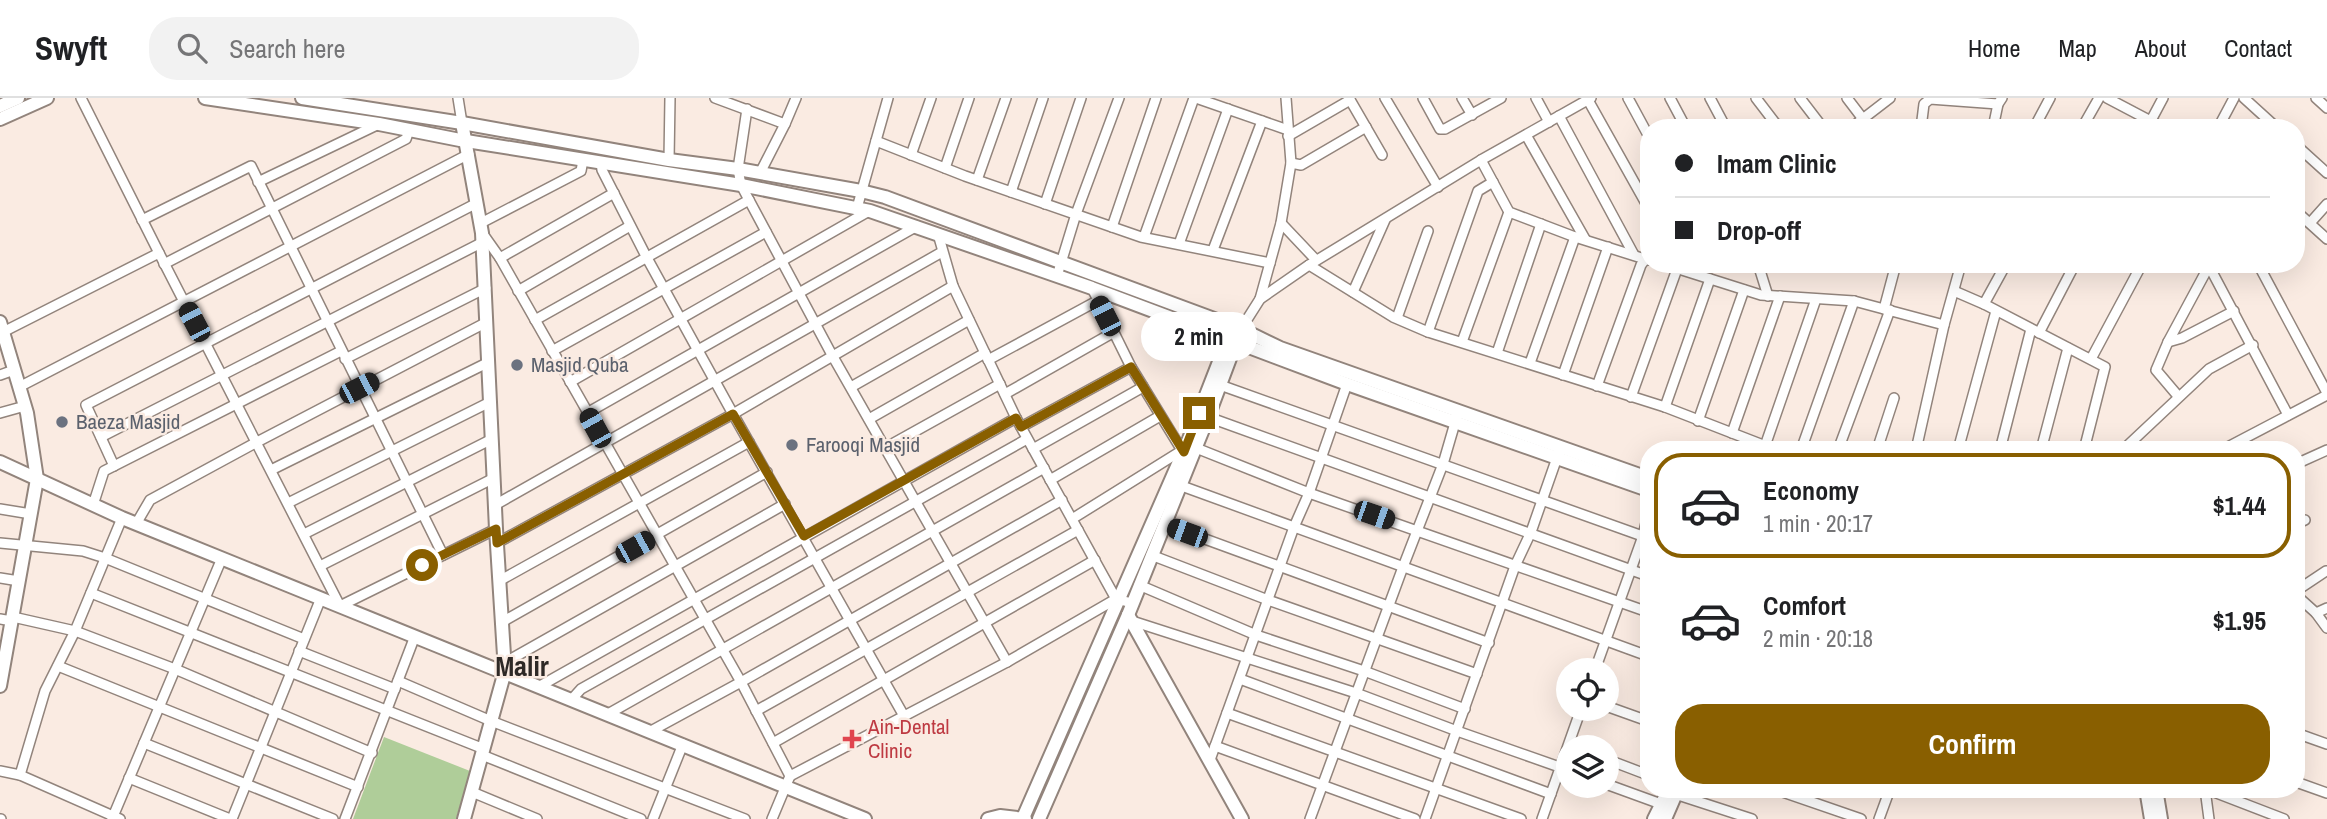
<!DOCTYPE html>
<html lang="en">
<head>
<meta charset="utf-8">
<style>
	:root { --surface:#fff; --page:#f2f2f2; --text:#202124; --muted:#757577; --line:#e0e0e0; --accent:#895f00 }
	body { margin:0; font-family:"Archivo Narrow",sans-serif; background:var(--page); color:var(--text); height:100vh; display:flex; flex-direction:column; font-size:26px; white-space:nowrap }
	* { box-sizing:border-box; margin:0 }
	p { font-size:23px; color:var(--muted) }
	.icon { flex:none; width:38px; height:38px; fill:none; stroke:currentColor; stroke-width:2; stroke-linecap:round; stroke-linejoin:round }
	.map { position:relative; flex:1; overflow:hidden }
	.details { position:absolute; left:1640px; top:343px; width:665px; height:357px; display:flex; flex-direction:column; background:var(--surface); border-radius:28px; box-shadow:0 7px 28px #0002 }
	.details>* { flex:none }
	.top-card { position:absolute; left:1640px; top:21px; width:665px; height:154px; border-radius:28px; box-shadow:0 7px 28px #0002; display:grid; align-content:center; height:154px; padding:0 35px; background:var(--surface) }
	.tools { position:absolute; left:1556px; top:560px; display:grid; gap:14px }
	.tools a { display:grid; place-items:center; width:63px; height:63px; border-radius:50%; background:var(--surface); box-shadow:0 7px 28px #0002; font-size:35px }
	.end { position:absolute; width:32px; height:32px; margin:-16px; border:9px solid #895f00; background:#fff; box-shadow:0 0 0 4px #fff }
	.from { border-radius:50% }
	.bubble { position:absolute; height:49px; border-radius:24px; background:var(--surface); box-shadow:0 7px 28px #0002; font-size:23px; font-weight:700; line-height:49px; text-align:center }
	.car { position:absolute; width:21px; height:42px; margin:-21px -10px; border-radius:9px; box-shadow:0 0 5px 2px #0007; background:linear-gradient(#222 24%,#8ab4d8 0 40%,#222 0 76%,#8ab4d8 0 86%,#222 0) }
	.top-card b { display:flex; align-items:center; gap:24px; height:66px; font-size:26px }
	.top-card b+b { border-top:2px solid var(--line) }
	.top-card i { width:18px; height:18px; background:var(--text) }
	ul { padding:12px 0 0; list-style:none }
	li { display:flex; align-items:center; gap:21px; height:105px; margin:0 14px 10px; padding:0 21px; border:4px solid transparent; border-radius:28px }
	li div { flex:1 }
	li b { display:block; font-size:26px }
	li em { font-style:normal; font-weight:700 }
	li.active { border-color:var(--accent) }
	li>.icon { width:63px; height:63px; stroke-width:1.5 }
	.cta { display:flex; gap:14px; margin-top:auto; padding:14px 35px }
	.cta a { flex:1; height:80px; border-radius:28px; background:var(--accent); color:#fff; font-size:28px; font-weight:700; line-height:80px; text-align:center }
	header { display:flex; align-items:center; gap:42px; box-sizing:border-box; height:98px; padding:0 35px; background:var(--surface); border-bottom:2px solid var(--line) }
	header strong { font-size:33px }
	nav { display:flex; gap:38px; margin-inline-start:auto; font-size:24px }
	.search { width:490px; height:63px; background:var(--page); display:flex; align-items:center; gap:18px; box-sizing:border-box; padding:0 24px; border-radius:28px; color:var(--muted); font-size:26px }
	.map>svg:first-child { display:block }
</style>
</head>
<body>
<header>
<strong>Swyft</strong>
<div class="search"><svg class="icon" aria-label="search" viewBox="0 0 24 24"><circle cx="10" cy="10" r="6"/><path d="M15 15l6 6"/></svg>Search here</div>
<nav><a>Home</a><a>Map</a><a>About</a><a>Contact</a></nav>
</header>
<div class="map">
<svg width="2327" height="721" viewBox="0 0 2327 721">
	<rect width="100%" height="100%" fill="#faebe2"/>
	<polygon fill="#afcd99" points="384,639 470,673 456,721 353,721"/>
	<g fill="none" stroke-linecap="round" stroke-linejoin="round">
		<defs>
			<g id="minor">
				<polyline points="81,0 159,155 340,508 496,431"/>
				<polyline points="458,0 462,25"/>
				<polyline points="715,0 785,26"/>
				<polyline points="1196,0 1288,32"/>
				<polyline points="1349,0 1382,57"/>
				<polyline points="1385,0 1438,89"/>
				<polyline points="1423,0 1440,31 1445,31 1501,0"/>
				<polyline points="1462,0 1472,17"/>
				<polyline points="1536,0 1549,24"/>
				<polyline points="1628,0 1648,37"/>
				<polyline points="1670,0 1686,30"/>
				<polyline points="1710,0 1726,30"/>
				<polyline points="1756,0 1779,30"/>
				<polyline points="1800,0 1823,30"/>
				<polyline points="1847,0 1863,21"/>
				<polyline points="2107,0 2164,30"/>
				<polyline points="2244,0 2277,30"/>
				<polyline points="2316,0 2327,10"/>
				<polyline points="1588,2 1648,109"/>
				<polyline points="747,11 738,71 741,87 832,257 1007,564"/>
				<polyline points="1559,18 1634,157"/>
				<polyline points="1851,30 1890,0"/>
				<polyline points="1921,30 1924,6 1930,1 1998,6"/>
				<polyline points="1993,30 1998,6 2002,0"/>
				<polyline points="2034,30 2050,0"/>
				<polyline points="2082,30 2099,0"/>
				<polyline points="2147,30 2163,0"/>
				<polyline points="2218,30 2234,0"/>
				<polyline points="1526,37 1585,141"/>
				<polyline points="1288,38 1350,2"/>
				<polyline points="876,43 965,78 1141,139 1270,165"/>
				<polyline points="2296,47 2327,75"/>
				<polyline points="911,57 931,0"/>
				<polyline points="669,62 670,0"/>
				<polyline points="1481,62 1509,114 1575,139 1648,162"/>
				<polyline points="601,64 602,72 647,160 733,316 904,618"/>
				<polyline points="1291,65 1301,67 1366,29"/>
				<polyline points="945,70 969,0"/>
				<polyline points="760,75 785,26 796,0"/>
				<polyline points="977,82 1006,0"/>
				<polyline points="258,84 379,26"/>
				<polyline points="1011,94 1043,0"/>
				<polyline points="1045,106 1081,0"/>
				<polyline points="857,110 888,0"/>
				<polyline points="2296,113 2327,141"/>
				<polyline points="142,122 251,68 443,457"/>
				<polyline points="481,125 581,73 583,62"/>
				<polyline points="1281,125 1316,162"/>
				<polyline points="2310,125 2327,106"/>
				<polyline points="1112,129 1156,0"/>
				<polyline points="483,136 500,160 741,584 790,678 772,721"/>
				<polyline points="938,136 953,188 1016,320 1116,501"/>
				<polyline points="1144,139 1194,0"/>
				<polyline points="1179,146 1228,11"/>
				<polyline points="1213,152 1262,23"/>
				<polyline points="500,160 614,95"/>
				<polyline points="164,166 406,41 409,32"/>
				<polyline points="1663,166 1761,197 1854,203 1944,227"/>
				<polyline points="1758,166 1768,198"/>
				<polyline points="2258,166 2327,295"/>
				<polyline points="1309,167 1393,219 1428,234 1665,309 1776,352"/>
				<polyline points="2209,168 2288,317"/>
				<polyline points="1057,178 1076,116 1119,0"/>
				<polyline points="1092,190 1131,269 1183,354"/>
				<polyline points="518,193 630,128"/>
				<polyline points="1954,193 1984,206 2105,269 2084,352"/>
				<polyline points="1353,194 1385,122"/>
				<polyline points="1260,201 1281,125 1291,65 1286,0"/>
				<polyline points="1984,206 2006,166"/>
				<polyline points="1884,211 1896,166"/>
				<polyline points="1397,220 1428,133"/>
				<polyline points="535,222 749,102"/>
				<polyline points="1241,231 1260,201 1309,167 1481,62 1591,0"/>
				<polyline points="3,234 159,155"/>
				<polyline points="1428,234 1478,93 1493,84"/>
				<polyline points="2039,235 2075,166"/>
				<polyline points="1462,244 1509,114"/>
				<polyline points="2168,244 2182,240 2234,213"/>
				<polyline points="552,253 766,134"/>
				<polyline points="1497,255 1541,126"/>
				<polyline points="345,261 486,190"/>
				<polyline points="2091,261 2142,166"/>
				<polyline points="988,262 1097,203"/>
				<polyline points="1530,265 1575,139"/>
				<polyline points="0,277 14,272"/>
				<polyline points="1563,277 1608,149"/>
				<polyline points="570,284 869,113"/>
				<polyline points="1220,287 1648,440"/>
				<polyline points="1597,288 1641,167 1647,159"/>
				<polyline points="19,289 469,56"/>
				<polyline points="851,289 969,222"/>
				<polyline points="1005,296 1114,234"/>
				<polyline points="2178,298 2156,272 2168,244 2210,166"/>
				<polyline points="1631,299 1677,171"/>
				<polyline points="1665,309 1710,181"/>
				<polyline points="0,315 25,308"/>
				<polyline points="587,315 917,128"/>
				<polyline points="1208,319 1648,478"/>
				<polyline points="869,321 985,255"/>
				<polyline points="1698,323 1744,192"/>
				<polyline points="1021,329 1131,269"/>
				<polyline points="1732,335 1780,198"/>
				<polyline points="101,339 483,144"/>
				<polyline points="1765,348 1816,201"/>
				<polyline points="885,350 1000,286"/>
				<polyline points="1196,350 1309,395 1648,514"/>
				<polyline points="1033,351 1143,289"/>
				<polyline points="1801,352 1854,203"/>
				<polyline points="1838,352 1890,212"/>
				<polyline points="1877,352 1894,300"/>
				<polyline points="1916,352 1944,227 1961,166"/>
				<polyline points="1958,352 1996,213"/>
				<polyline points="2000,352 2031,231"/>
				<polyline points="2041,352 2068,250"/>
				<polyline points="2116,352 2126,349 2209,271 2253,247"/>
				<polyline points="2222,352 2327,297"/>
				<polyline points="2296,366 2327,352"/>
				<polyline points="114,368 86,307 477,105"/>
				<polyline points="271,372 489,264"/>
				<polyline points="1050,382 1160,318"/>
				<polyline points="1179,387 1648,558"/>
				<polyline points="288,405 490,304"/>
				<polyline points="93,407 104,373 341,253"/>
				<polyline points="495,407 942,154"/>
				<polyline points="0,411 31,416"/>
				<polyline points="1072,421 1181,353"/>
				<polyline points="136,426 150,402 257,344 487,224"/>
				<polyline points="1164,426 1489,545"/>
				<polyline points="2296,426 2305,422"/>
				<polyline points="304,436 492,341"/>
				<polyline points="0,445 83,453 105,460 304,541"/>
				<polyline points="497,445 733,316 953,188"/>
				<polyline points="1151,457 1268,502 1477,576"/>
				<polyline points="320,468 494,380"/>
				<polyline points="0,480 19,483"/>
				<polyline points="499,483 749,344"/>
				<polyline points="1139,487 1256,537 1364,573 1465,611"/>
				<polyline points="2296,493 2326,473"/>
				<polyline points="91,495 484,651"/>
				<polyline points="2296,497 2316,515 2327,530"/>
				<polyline points="2316,515 2327,510"/>
				<polyline points="13,519 75,533 175,571 372,655"/>
				<polyline points="0,521 12,523"/>
				<polyline points="1132,523 1356,595 1457,633 1568,672"/>
				<polyline points="502,524 767,374"/>
				<polyline points="299,553 395,591"/>
				<polyline points="504,565 785,406"/>
				<polyline points="58,568 358,689"/>
				<polyline points="1595,572 1643,438 1648,416"/>
				<polyline points="1240,581 1551,696"/>
				<polyline points="398,583 491,623 745,721"/>
				<polyline points="540,588 1016,320"/>
				<polyline points="572,601 581,591 1027,341"/>
				<polyline points="1606,608 1648,623"/>
				<polyline points="756,613 1078,432"/>
				<polyline points="1227,615 1521,721"/>
				<polyline points="608,616 1044,370"/>
				<polyline points="651,633 741,584 1062,402"/>
				<polyline points="2296,635 2327,646"/>
				<polyline points="144,645 333,721"/>
				<polyline points="773,645 1095,462"/>
				<polyline points="1215,648 1415,721"/>
				<polyline points="482,657 641,721"/>
				<polyline points="1606,661 1648,677"/>
				<polyline points="1210,662 1294,429 1309,395 1347,286"/>
				<polyline points="0,673 20,677 120,721"/>
				<polyline points="20,677 45,593 75,533 122,420"/>
				<polyline points="790,678 1007,564 1116,501 1132,505"/>
				<polyline points="129,680 230,721"/>
				<polyline points="2296,684 2327,695"/>
				<polyline points="1606,686 1661,706"/>
				<polyline points="1774,691 1861,721"/>
				<polyline points="2205,691 2209,721"/>
				<polyline points="2206,691 2284,721"/>
				<polyline points="472,694 537,721"/>
				<polyline points="1675,696 1752,721"/>
				<polyline points="0,721 1,721"/>
				<polyline points="112,721 222,460"/>
				<polyline points="232,721 321,500"/>
				<polyline points="345,721 415,538"/>
				<polyline points="653,721 683,646"/>
				<polyline points="1310,721 1403,469 1443,366 1457,318"/>
				<polyline points="1425,721 1515,468 1531,434 1559,354"/>
				<polyline points="1542,721 1581,611"/>
				<polyline points="1879,721 1890,691"/>
			</g>
			<g id="tertiary">
				<polyline points="462,25 482,135 496,431 505,573 464,721"/>
				<polyline points="0,224 27,315 37,381 0,588"/>
				<polyline points="0,364 122,420 865,721"/>
				<polyline points="1128,517 1242,721"/>
				<polyline points="1023,720 1189,341 1233,228"/>
				<polyline points="988,721 1000,718 1025,721"/>
				<polyline points="1039,721 1128,517 1208,319 1241,231"/>
				<polyline points="1654,721 1669,691"/>
				<polyline points="1665,721 1678,691"/>
			</g>
			<g id="secondary">
				<polyline points="205,0 379,26 460,42 741,87 870,113 1092,190 1347,286 1648,392"/>
				<polyline points="302,0 462,25 669,62 738,71 861,93 885,99 1241,231 1280,250 1648,380"/>
				<polyline points="0,8 18,0"/>
				<polyline points="0,21 47,0"/>
				<polyline points="2146,691 2151,721"/>
				<polyline points="2156,691 2161,721"/>
			</g>
		</defs>
		<use href="#minor" stroke="#92847c" stroke-width="12"/>
		<use href="#tertiary" stroke="#92847c" stroke-width="16"/>
		<use href="#secondary" stroke="#92847c" stroke-width="16"/>
		<use href="#minor" stroke="#fff" stroke-width="9"/>
		<use href="#tertiary" stroke="#fff" stroke-width="12"/>
		<use href="#secondary" stroke="#fff" stroke-width="12"/>
	</g>
	<g fill="none" stroke-linecap="round" stroke-linejoin="round">
		<polyline stroke="#895f00" stroke-width="9" points="422,467 496,431 497,445 733,316 804,438 1016,320 1021,329 1131,269 1184,354 1199,315"/>
	</g>
	<g fill="#6b7280" stroke="#faebe2" stroke-width="2.5">
		<circle cx="517" cy="267" r="7"/>
		<circle cx="62" cy="324" r="7"/>
		<circle cx="792" cy="347" r="7"/>
	</g>
	<path fill="#e0444e" stroke="#faebe2" stroke-width="2.5" d="M848.5 630.5h7v7h7v7h-7v7h-7v-7h-7v-7h7z"/>
	<g text-anchor="middle" stroke-width="5" stroke-linejoin="round" paint-order="stroke">
		<g font-size="21" fill="#5b616d" stroke="#faebe2" text-anchor="start">
			<text x="531" y="274">Masjid Quba</text>
			<text x="76" y="331">Baeza Masjid</text>
			<text x="806" y="354">Farooqi Masjid</text>
		</g>
		<g font-size="21" fill="#be3a42" stroke="#faebe2" text-anchor="start">
			<text x="868" y="636">Ain-Dental<tspan x="868" dy="24">Clinic</tspan></text>
		</g>
		<g font-size="28" font-weight="bold" fill="#2e2926" stroke="#faebe2">
			<text x="522" y="578">Malir</text>
		</g>
	</g>
</svg>
<div class="tools">
<a><svg class="icon" aria-label="locate" viewBox="0 0 24 24"><circle cx="12" cy="12" r="6"/><path d="M12 2v4M12 18v4M2 12h4M18 12h4"/></svg></a>
<a><svg class="icon" aria-label="layers" viewBox="0 0 24 24"><path d="M12 4l9 5-9 5-9-5zM3 14l9 5 9-5"/></svg></a>
</div>
<i class="end from" style="left:422px;top:467px"></i>
<i class="end" style="left:1199px;top:315px"></i>
<div class="bubble" style="left:1141px;top:214px;width:116px">2 min</div>
<i class="car" style="left:1105px;top:218px;rotate:333deg"></i>
<i class="car" style="left:194px;top:224px;rotate:332deg"></i>
<i class="car" style="left:359px;top:290px;rotate:63deg"></i>
<i class="car" style="left:595px;top:330px;rotate:331deg"></i>
<i class="car" style="left:1374px;top:417px;rotate:109deg"></i>
<i class="car" style="left:1187px;top:435px;rotate:290deg"></i>
<i class="car" style="left:635px;top:449px;rotate:61deg"></i>
<div class="top-card">
<b><i class="from"></i>Imam Clinic</b>
<b><i></i>Drop-off</b>
</div>
<section class="details">
<ul>
<li class="active"><svg class="icon" aria-label="car" viewBox="0 0 24 24"><path d="M5 17H2v-5l4-1 3-4h7l3 4 3 1v5h-3M9 17h6M6 11h13"/><circle cx="7" cy="17" r="2"/><circle cx="17" cy="17" r="2"/></svg><div><b>Economy</b><p>1 min · 20:17</p></div><em>$1.44</em></li>
<li><svg class="icon" aria-label="car" viewBox="0 0 24 24"><path d="M5 17H2v-5l4-1 3-4h7l3 4 3 1v5h-3M9 17h6M6 11h13"/><circle cx="7" cy="17" r="2"/><circle cx="17" cy="17" r="2"/></svg><div><b>Comfort</b><p>2 min · 20:18</p></div><em>$1.95</em></li>
</ul>
<div class="cta"><a>Confirm</a></div>
</section>
</div>
</body>
</html>
